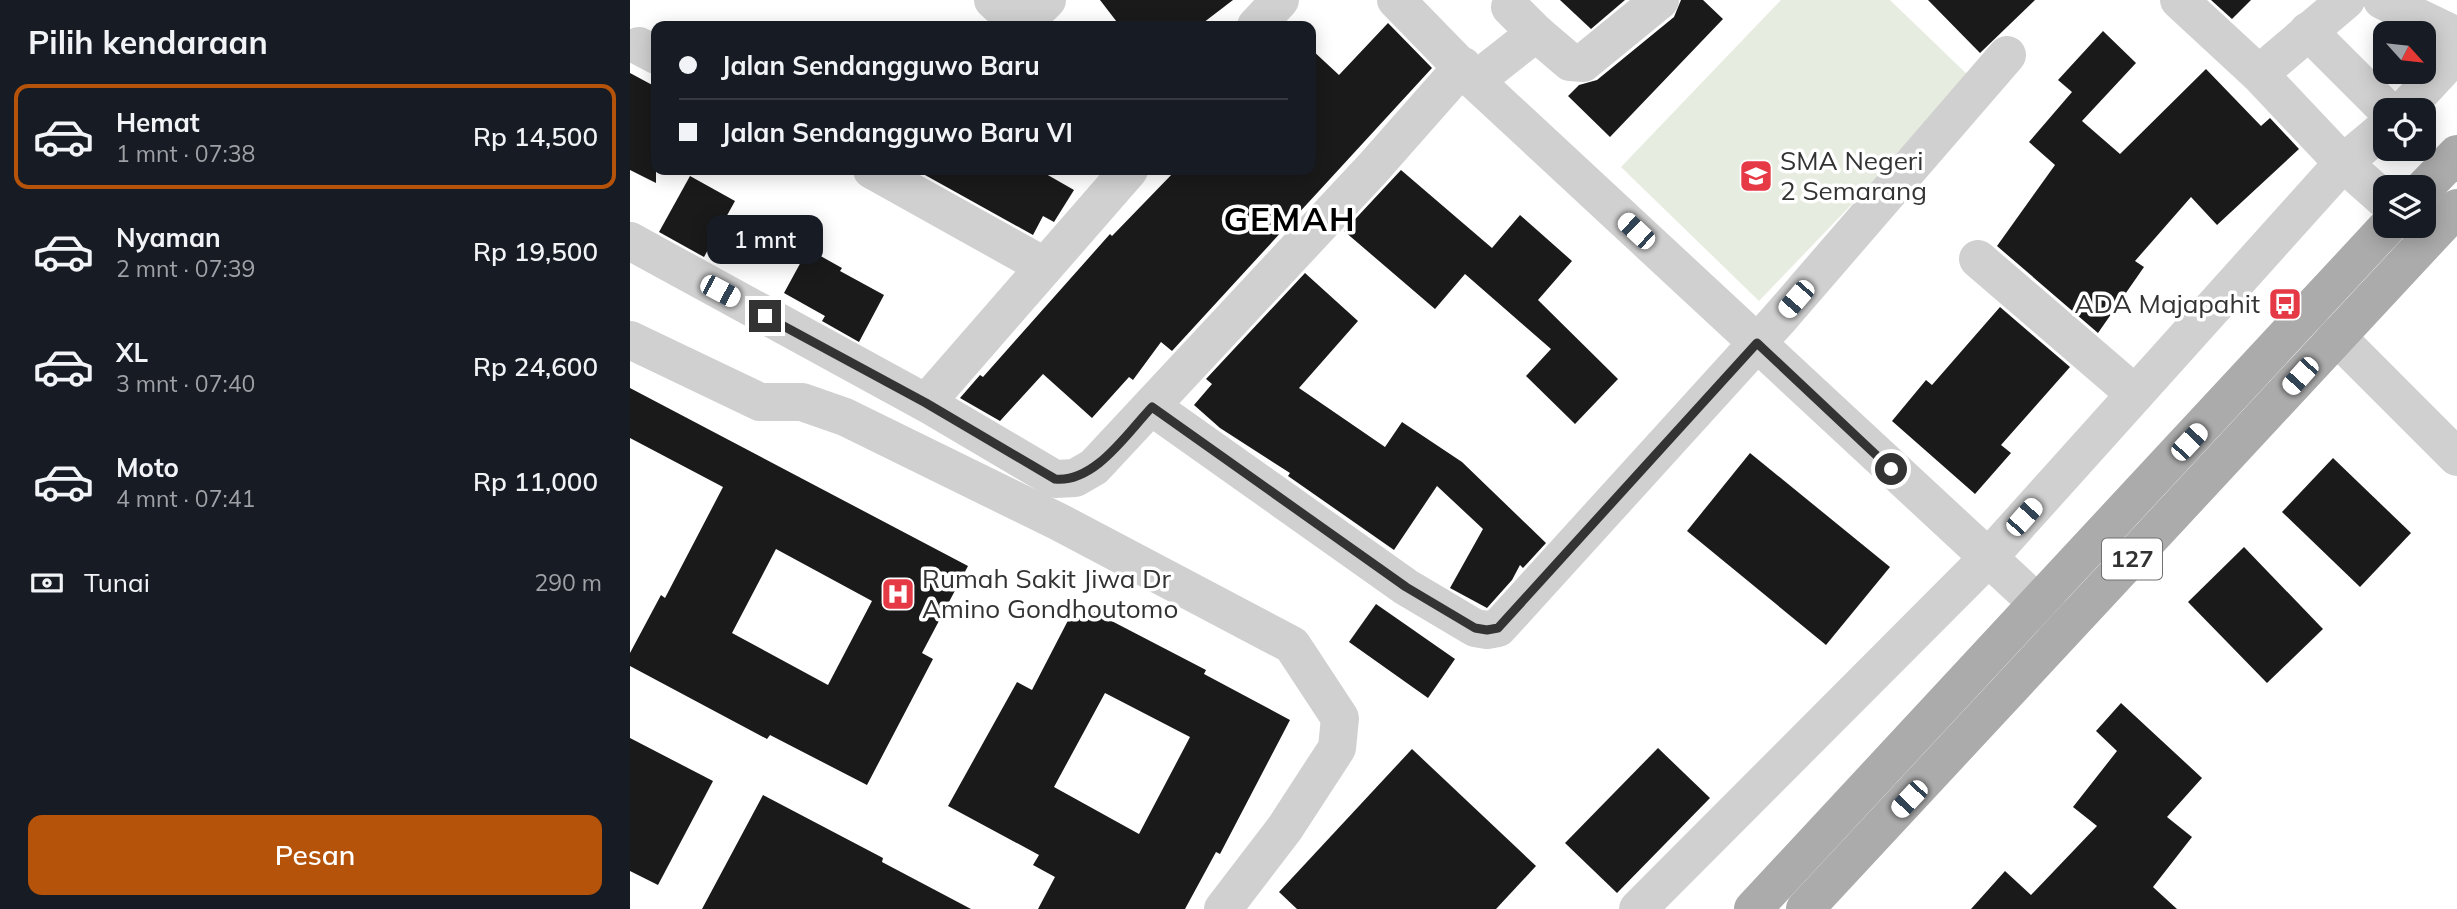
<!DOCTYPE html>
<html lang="id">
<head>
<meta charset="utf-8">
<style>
	:root { --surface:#171b24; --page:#20242c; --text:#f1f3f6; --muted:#9ea1a6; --line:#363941; --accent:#b45309 }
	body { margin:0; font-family:Mulish,sans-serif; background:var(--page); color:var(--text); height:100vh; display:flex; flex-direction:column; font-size:26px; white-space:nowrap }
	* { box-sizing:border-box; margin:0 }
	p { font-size:23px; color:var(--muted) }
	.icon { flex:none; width:38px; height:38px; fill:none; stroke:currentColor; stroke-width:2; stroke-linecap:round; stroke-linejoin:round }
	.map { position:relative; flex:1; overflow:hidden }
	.panel { display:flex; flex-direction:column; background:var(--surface); width:630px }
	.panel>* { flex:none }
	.guide { position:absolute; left:21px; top:21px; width:665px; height:154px; border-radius:14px; box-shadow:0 4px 18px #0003; display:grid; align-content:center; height:154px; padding:0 28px; background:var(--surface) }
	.needle { width:46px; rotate:117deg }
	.tools { position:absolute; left:1743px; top:21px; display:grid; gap:14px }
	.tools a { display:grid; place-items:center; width:63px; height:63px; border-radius:14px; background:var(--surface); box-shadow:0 4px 18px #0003; font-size:35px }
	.end { position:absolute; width:32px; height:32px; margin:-16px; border:9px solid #333; background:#fff; box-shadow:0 0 0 4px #fff }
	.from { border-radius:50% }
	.bubble { position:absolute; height:49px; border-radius:14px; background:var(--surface); box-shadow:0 4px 18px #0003; font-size:23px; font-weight:600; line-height:49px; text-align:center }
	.car { position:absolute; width:21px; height:42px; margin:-21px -10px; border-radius:9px; box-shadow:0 0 5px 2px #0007; background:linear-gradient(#fff 24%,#345 0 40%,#fff 0 76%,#345 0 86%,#fff 0) }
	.guide b { display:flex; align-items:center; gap:24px; height:66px; font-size:26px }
	.guide b+b { border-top:2px solid var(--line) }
	.guide i { width:18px; height:18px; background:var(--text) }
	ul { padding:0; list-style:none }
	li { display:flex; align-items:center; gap:21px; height:105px; margin:0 14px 10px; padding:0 14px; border:4px solid transparent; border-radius:14px }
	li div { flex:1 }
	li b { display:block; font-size:26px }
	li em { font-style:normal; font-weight:600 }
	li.current { border-color:var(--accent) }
	li>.icon { width:63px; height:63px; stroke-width:1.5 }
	h2 { padding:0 28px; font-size:32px; line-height:84px }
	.pay { display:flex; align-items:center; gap:18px; height:77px; padding:0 28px; font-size:26px }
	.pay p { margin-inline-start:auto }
	.action { display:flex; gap:14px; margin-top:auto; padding:14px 28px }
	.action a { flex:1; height:80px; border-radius:14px; background:var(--accent); color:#fff; font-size:28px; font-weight:600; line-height:80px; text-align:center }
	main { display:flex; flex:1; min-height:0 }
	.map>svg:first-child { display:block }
</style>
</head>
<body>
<main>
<section class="panel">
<h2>Pilih kendaraan</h2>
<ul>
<li class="current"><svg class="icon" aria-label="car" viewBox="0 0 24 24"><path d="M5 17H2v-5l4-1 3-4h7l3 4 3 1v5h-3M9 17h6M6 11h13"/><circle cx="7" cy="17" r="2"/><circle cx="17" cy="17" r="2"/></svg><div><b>Hemat</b><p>1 mnt · 07:38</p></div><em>Rp 14,500</em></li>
<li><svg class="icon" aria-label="car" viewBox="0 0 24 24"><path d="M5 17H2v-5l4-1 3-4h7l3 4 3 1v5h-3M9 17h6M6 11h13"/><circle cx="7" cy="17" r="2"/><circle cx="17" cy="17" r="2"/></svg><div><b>Nyaman</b><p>2 mnt · 07:39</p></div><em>Rp 19,500</em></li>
<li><svg class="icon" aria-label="car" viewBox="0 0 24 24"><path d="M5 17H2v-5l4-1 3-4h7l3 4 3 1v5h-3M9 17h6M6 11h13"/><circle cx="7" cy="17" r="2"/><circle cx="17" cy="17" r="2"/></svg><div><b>XL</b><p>3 mnt · 07:40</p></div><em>Rp 24,600</em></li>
<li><svg class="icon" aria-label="car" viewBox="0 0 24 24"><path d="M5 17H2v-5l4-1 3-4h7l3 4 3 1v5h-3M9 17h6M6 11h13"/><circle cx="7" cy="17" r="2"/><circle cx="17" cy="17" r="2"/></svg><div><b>Moto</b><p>4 mnt · 07:41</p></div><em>Rp 11,000</em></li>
</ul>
<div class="pay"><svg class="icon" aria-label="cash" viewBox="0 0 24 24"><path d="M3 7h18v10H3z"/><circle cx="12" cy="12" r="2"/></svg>Tunai<p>290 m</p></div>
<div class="action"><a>Pesan</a></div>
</section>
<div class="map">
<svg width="1827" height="909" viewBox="0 0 1827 909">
	<rect width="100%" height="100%" fill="#fff"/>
	<polygon fill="#e6ecdf" points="1151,0 1260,0 1342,79 1129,301 991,167"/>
	<g fill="#1a1a1a" fill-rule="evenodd">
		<polygon points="470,0 603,0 569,26 490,26"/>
		<polygon points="930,0 995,0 961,29"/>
		<polygon points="1051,0 1073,0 1093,19 980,137 938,96 949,85 967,80 1044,17"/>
		<polygon points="1298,0 1405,0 1350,53"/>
		<polygon points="1581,0 1621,0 1602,19"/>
		<polygon points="758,23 802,68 542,351 531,342 503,380 499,377 462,418 413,374 370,421 330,398 350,375 353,377 480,234 482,236 546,170 681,170 681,49 709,75"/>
		<polygon points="1473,31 1506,63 1452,121 1490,154 1576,69 1631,126 1640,118 1669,149 1587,225 1561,197 1505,261 1514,267 1468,333 1367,246 1425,165 1399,142 1442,92 1428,80"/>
		<polygon points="0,73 26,87 26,183 0,170"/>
		<polygon points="286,170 409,170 444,190 424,222 413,216 403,235"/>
		<polygon points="771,170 862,248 890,215 942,261 908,300 988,379 945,424 896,376 921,349 835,274 805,309 714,231"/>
		<polygon points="60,176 105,201 74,257 29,232"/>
		<polygon points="178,249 212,268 210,271 254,295 229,342 192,321 195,316 154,293"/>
		<polygon points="675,273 728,321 669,388 755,447 772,422 832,462 916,543 893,568 890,565 882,580 857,608 820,588 853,529 807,486 764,550 658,476 660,473 590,428 564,405 582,384 576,379"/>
		<polygon points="1370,307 1440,367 1371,445 1381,453 1345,494 1262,421 1296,380 1302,385"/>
		<path d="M 0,388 L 338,566 L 292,653 L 303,659 L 237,785 L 140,735 L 137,739 L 0,666 L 0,653 L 31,595 L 35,598 L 93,487 L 0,438 ZM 146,549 L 242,601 L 198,685 L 102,633 Z"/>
		<polygon points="1120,453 1260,567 1196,645 1057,531"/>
		<polygon points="1703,458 1781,533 1730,587 1652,512"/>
		<polygon points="1614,547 1693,629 1637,683 1558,602"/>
		<path d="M 447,603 L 576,670 L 574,674 L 660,720 L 590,854 L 586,852 L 555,909 L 408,909 L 425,877 L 403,865 L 409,855 L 318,806 L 387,682 L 402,690 ZM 475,693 L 560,737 L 509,834 L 424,787 Z"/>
		<polygon points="746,604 825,659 798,698 719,642"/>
		<polygon points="1491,703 1572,778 1537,817 1562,837 1523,887 1547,909 1341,909 1375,871 1401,895 1467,826 1443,807 1487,751 1466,731"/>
		<polygon points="0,738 83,781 28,885 0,871"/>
		<polygon points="1028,748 1080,798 987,893 935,843"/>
		<polygon points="782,749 906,866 866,909 667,909 649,892"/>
		<polygon points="133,795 253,858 252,862 341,909 72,909"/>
	</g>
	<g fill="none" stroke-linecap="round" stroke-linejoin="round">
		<g stroke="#d0d0d0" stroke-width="38">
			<path d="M 363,0 C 388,24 393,25 417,0"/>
			<polyline points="766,0 845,81 1432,626"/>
			<polyline points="1549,0 1629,74 1713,163 1755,200"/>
			<polyline points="1752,0 1827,36"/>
			<polyline points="880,7 906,33"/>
			<polyline points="626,26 650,0"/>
			<polyline points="1678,31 1757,110"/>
			<polyline points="9,46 26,55"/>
			<polyline points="1629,74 1716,0"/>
			<polyline points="845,81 906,33 940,62 953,63 1030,0"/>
			<polyline points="1774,110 1827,53"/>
			<polyline points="242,170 414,266"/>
			<polyline points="0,241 296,403 425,479 445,478 464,467 743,168 833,66"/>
			<polyline points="1348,259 1505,394"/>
			<polyline points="1706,336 1827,457"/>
			<polyline points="0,340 130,402 172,402 215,417 429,522 662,645 710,718 707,748 655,828 593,909"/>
			<polyline points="296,403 499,170"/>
			<polyline points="522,407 776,587 845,628 857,630 868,628 1148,320 1377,55"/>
			<polyline points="1008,909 1357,559 1713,163 1755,128"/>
		</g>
		<g stroke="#ababab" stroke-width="38">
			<polyline points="1794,188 1827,154"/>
			<polyline points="1123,909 1758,226"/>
			<polyline points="1175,909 1827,208"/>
		</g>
	</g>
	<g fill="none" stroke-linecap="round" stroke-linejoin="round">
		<path stroke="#333" stroke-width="9" d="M 135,316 L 296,403 L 425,479 C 465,483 497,433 522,407 L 776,587 L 845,628 L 857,630 L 868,628 L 1127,343 L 1261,469"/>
	</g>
	<defs>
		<symbol id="school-square" viewBox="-11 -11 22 22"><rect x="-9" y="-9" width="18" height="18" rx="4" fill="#e63946" stroke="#fff"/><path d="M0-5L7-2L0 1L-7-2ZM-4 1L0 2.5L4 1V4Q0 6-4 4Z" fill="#fff"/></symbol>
		<symbol id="bus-square" viewBox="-11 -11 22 22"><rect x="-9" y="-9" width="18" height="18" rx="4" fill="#e63946" stroke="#fff"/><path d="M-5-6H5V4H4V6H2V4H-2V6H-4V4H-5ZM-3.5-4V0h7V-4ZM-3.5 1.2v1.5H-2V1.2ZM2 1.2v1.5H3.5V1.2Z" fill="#fff"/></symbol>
		<symbol id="hospital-square" viewBox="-11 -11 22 22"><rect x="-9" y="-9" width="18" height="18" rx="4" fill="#e63946" stroke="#fff"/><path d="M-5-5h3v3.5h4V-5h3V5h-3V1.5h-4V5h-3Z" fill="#fff"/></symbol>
	</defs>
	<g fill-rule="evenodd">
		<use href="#school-square" x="1107" y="157" width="38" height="38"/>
		<use href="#bus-square" x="1636" y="285" width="38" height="38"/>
		<use href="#hospital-square" x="249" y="575" width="38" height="38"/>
	</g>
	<g text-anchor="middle" stroke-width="7" stroke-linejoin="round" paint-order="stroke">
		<rect fill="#fff" stroke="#707070" stroke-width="2" x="1472" y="538.5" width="60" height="41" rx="5"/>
		<g font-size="24" font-weight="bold" fill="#333">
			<text x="1502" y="567">127</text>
		</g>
		<g font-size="26" fill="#333" stroke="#fff" text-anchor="start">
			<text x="1150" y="170">SMA Negeri<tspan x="1150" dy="30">2 Semarang</tspan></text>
			<text x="1630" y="313" text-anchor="end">ADA Majapahit</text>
			<text x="292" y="588">Rumah Sakit Jiwa Dr<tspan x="292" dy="30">Amino Gondhoutomo</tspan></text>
		</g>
		<g font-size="33" font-weight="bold" letter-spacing="2" fill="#000" stroke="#fff">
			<text x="660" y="231">GEMAH</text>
		</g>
	</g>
</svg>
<div class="tools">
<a><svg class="needle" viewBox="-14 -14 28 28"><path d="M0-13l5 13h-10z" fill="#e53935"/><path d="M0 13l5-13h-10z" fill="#9ea1a6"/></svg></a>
<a><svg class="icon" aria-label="locate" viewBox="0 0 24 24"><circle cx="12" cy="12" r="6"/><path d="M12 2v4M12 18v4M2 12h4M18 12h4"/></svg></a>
<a><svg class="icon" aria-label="layers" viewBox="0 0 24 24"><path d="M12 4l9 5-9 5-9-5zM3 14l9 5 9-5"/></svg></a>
</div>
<i class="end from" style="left:1261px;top:469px"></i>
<i class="end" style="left:135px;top:316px"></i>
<div class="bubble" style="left:77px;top:215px;width:116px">1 mnt</div>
<i class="car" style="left:1006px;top:231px;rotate:313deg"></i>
<i class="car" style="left:90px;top:291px;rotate:118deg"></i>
<i class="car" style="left:1166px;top:299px;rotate:221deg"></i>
<i class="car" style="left:1670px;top:376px;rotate:222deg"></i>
<i class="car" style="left:1559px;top:442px;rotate:43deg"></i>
<i class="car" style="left:1394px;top:517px;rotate:42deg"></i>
<i class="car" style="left:1279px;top:799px;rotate:223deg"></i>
<div class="guide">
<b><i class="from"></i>Jalan Sendangguwo Baru</b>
<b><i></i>Jalan Sendangguwo Baru VI</b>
</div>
</div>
</main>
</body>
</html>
